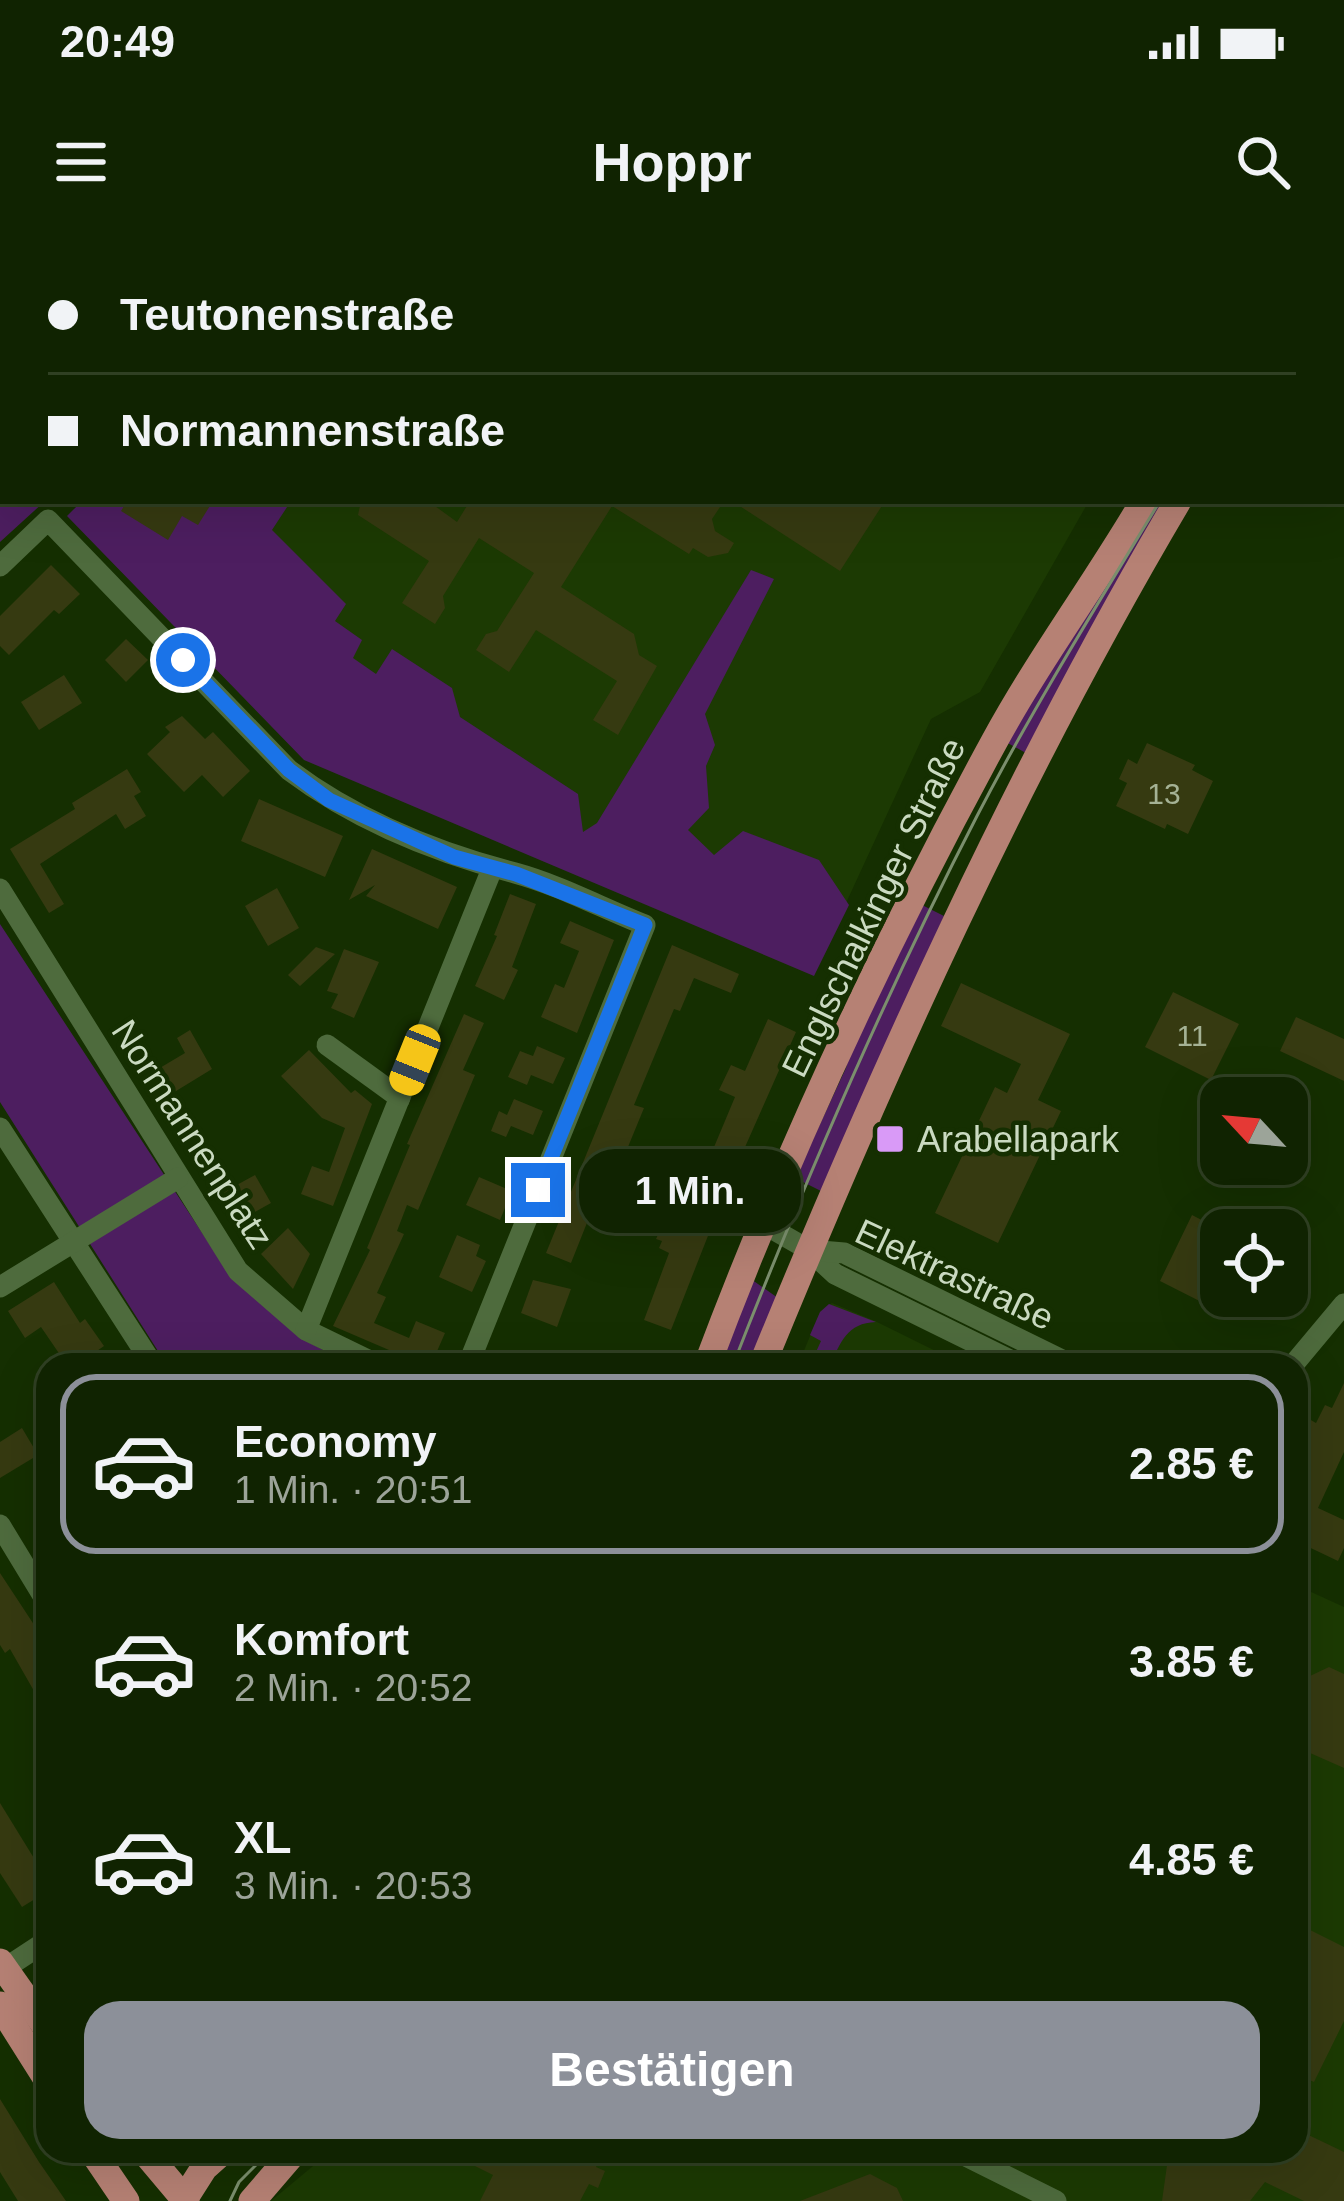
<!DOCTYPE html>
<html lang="de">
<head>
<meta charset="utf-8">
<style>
	:root { --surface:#102301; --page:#192b0b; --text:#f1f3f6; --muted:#9ca499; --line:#304023; --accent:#8c9099 }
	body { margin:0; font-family:Arial,sans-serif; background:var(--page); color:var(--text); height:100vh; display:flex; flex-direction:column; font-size:45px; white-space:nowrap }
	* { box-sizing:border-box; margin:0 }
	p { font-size:39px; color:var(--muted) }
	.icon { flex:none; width:66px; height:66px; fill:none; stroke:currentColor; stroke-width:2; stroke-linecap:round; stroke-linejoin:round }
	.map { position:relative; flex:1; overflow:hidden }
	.side { position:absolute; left:36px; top:1113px; width:1272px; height:810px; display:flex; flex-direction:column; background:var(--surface); border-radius:36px; box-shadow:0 12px 48px #0002,0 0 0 3px var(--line) }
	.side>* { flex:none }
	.banner { position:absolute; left:0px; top:0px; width:1344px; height:264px; box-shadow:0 12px 48px #0002,0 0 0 3px var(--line); display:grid; align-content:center; height:264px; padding:0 48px; background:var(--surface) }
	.needle { width:78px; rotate:296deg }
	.controls { position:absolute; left:1200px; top:837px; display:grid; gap:24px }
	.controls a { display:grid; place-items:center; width:108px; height:108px; border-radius:24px; background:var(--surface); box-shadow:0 12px 48px #0002,0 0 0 3px var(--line); font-size:60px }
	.end { position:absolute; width:54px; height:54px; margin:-27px; border:15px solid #1a73e8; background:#fff; box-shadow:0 0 0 6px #fff }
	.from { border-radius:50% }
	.bubble { position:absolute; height:84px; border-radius:36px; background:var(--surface); box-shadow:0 12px 48px #0002,0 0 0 3px var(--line); font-size:39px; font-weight:600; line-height:84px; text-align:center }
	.car { position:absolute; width:36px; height:72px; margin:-36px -18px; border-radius:15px; box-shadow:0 0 9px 3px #0007; background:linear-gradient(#f5c518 24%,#345 0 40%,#f5c518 0 76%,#345 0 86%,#f5c518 0) }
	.banner b { display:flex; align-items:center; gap:42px; height:114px; font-size:45px }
	.banner b+b { border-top:3px solid var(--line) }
	.banner i { width:30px; height:30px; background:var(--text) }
	ul { padding:21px 0 0; list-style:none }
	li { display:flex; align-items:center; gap:36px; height:180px; margin:0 24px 18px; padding:0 24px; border:6px solid transparent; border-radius:36px }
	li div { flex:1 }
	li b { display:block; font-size:45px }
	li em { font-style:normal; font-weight:600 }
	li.active { border-color:var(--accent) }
	li>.icon { width:108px; height:108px; stroke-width:1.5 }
	.primary-button { display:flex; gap:24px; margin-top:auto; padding:24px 48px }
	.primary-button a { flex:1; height:138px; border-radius:36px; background:var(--accent); color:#fff; font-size:48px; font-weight:600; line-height:138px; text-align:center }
	.status { display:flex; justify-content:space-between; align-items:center; height:84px; padding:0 60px; background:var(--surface); direction:ltr }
	.status svg { height:33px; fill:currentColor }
	header { display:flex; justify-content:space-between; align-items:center; height:156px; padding:0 48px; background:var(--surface); font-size:54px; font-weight:600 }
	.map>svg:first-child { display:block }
</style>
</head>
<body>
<div class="status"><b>20:49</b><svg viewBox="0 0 49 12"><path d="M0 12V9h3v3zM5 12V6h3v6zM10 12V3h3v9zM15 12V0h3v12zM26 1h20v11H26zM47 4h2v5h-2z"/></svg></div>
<header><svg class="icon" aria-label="menu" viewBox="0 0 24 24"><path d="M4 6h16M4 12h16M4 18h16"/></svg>Hoppr<svg class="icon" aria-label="search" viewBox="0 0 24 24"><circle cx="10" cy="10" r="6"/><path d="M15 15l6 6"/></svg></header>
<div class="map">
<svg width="1344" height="1961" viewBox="0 0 1344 1961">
	<rect width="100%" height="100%" fill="#152f01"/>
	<g fill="#1c3a03">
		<polygon points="345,0 1117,0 1120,3 342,3"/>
		<polygon points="237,261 1089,261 980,452 931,479 816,728 311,510"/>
		<polygon points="832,1063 875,1081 964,1125 798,1125 820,1072"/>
		<polygon points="1296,1345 1344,1367 1344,1961 271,1961 331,1911 1296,1911"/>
	</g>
	<g fill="#4d1e60">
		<polygon points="0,71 3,261 45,261 0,302"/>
		<polygon points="82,261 291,261 272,290 346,364 335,381 362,400 353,418 376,434 392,409 452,448 460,477 578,554 583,592 597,583 751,330 774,339 705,474 715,505 706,526 709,568 688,590 714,615 743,591 819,620 849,665 814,736 304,520 67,276"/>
		<polygon points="1151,261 1172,261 1033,517 1004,501"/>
		<polygon points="922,665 944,676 823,952 795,938 846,828 851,808"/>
		<polygon points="0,684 231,1037 299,1097 351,1125 172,1125 158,1111 0,862"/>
		<polygon points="751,1039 778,1058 750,1125 717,1125"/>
		<path d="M 829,1064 L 876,1082 C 847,1083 841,1102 830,1125 L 810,1125 L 821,1101 L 810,1095 L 820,1072 Z"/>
	</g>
	<g fill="#363a11">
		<polygon points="127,261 213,261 198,285 182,276 168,300 121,271"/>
		<polygon points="361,261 428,261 457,282 470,261 724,261 712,279 715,291 734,303 728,313 708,317 693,308 689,314 612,266 561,347 634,394 639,415 657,426 618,495 593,480 617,441 536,390 509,432 476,410 486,394 497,391 534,333 479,298 443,356 445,368 435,384 402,363 429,321 358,275"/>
		<polygon points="732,261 885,261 840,331"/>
		<polygon points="51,325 80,354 59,374 54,370 9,415 0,406 0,376"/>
		<polygon points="126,399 148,420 126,442 105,420"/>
		<polygon points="64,435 82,463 39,490 21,462"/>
		<polygon points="182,476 205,499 213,492 250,531 223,557 202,535 184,552 147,514 170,492 165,487"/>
		<polygon points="1147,503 1195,525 1192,530 1213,541 1188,594 1167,584 1165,589 1116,566 1127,543 1119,539 1128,519 1137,524"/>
		<polygon points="127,529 141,552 134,556 146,576 125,589 116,574 40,624 64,664 49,673 10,609 75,569 72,563"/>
		<polygon points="259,559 343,596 325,637 241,601"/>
		<polygon points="372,609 457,647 438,689 366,656 375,645 349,660"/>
		<polygon points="277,648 299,688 268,706 245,666"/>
		<polygon points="510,654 536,664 512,727 518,730 504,760 475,746 497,696 494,695"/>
		<polygon points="570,681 614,700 577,793 541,777 555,744 564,748 579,711 560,703"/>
		<polygon points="672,705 739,734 731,753 694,738 680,771 674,769 634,865 644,868 630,902 619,929 610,925 571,1023 546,1013"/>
		<polygon points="316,707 335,714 300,746 288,735"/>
		<polygon points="344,709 379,722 354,778 331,768 338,754 327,751"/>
		<polygon points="961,743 1070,794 1038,860 1061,871 998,1003 935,973 995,847 1007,853 1021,824 941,786"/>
		<polygon points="1173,752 1239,784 1211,840 1145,807"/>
		<polygon points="464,774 484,783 463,830 475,835 418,970 407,965 397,991 404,994 377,1053 386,1057 374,1083 409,1098 416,1081 445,1093 431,1125 424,1125 333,1086 370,1010 367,1008 410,905 407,904"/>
		<polygon points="1296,777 1344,799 1344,841 1280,811"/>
		<polygon points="768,779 796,792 726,950 671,1090 644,1080 669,1013 659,1008 662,1001 656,999 662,986 678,993 735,857 719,850 731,825 745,831"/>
		<polygon points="190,790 212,829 163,859 148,835 185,813 177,798"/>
		<polygon points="537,806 565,818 553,844 531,835 527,845 508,837 520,811 533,816"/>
		<polygon points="309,810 351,853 355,850 372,864 333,966 301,954 312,926 329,932 345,888 322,878 281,836"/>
		<polygon points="514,859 543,871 533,895 511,886 506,897 491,891 499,871 507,875"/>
		<polygon points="255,935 271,963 239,981 222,953"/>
		<polygon points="479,937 512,951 500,980 466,965"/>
		<polygon points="1192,975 1221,990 1221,1056 1242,1056 1231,1077 1160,1041"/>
		<polygon points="288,988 310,1014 293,1049 261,1014"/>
		<polygon points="457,995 480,1005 476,1016 486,1021 472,1052 439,1037"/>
		<polygon points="533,1040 571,1049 557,1087 521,1073"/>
		<polygon points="54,1042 80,1083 85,1079 104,1106 77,1125 67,1125 41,1087 25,1098 8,1071"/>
		<polygon points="1344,1143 1344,1212 1318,1268 1344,1280 1344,1308 1338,1321 1296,1301 1296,1207 1309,1179 1316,1183 1325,1165 1332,1168"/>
		<polygon points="22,1188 38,1215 0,1238 0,1202"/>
		<polygon points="0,1333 48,1406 48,1452 38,1458 10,1409 5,1413 0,1405"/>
		<polygon points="1329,1427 1344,1434 1344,1528 1301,1509 1308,1494 1296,1488 1296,1429 1310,1436"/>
		<polygon points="0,1563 48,1641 48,1651 22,1667 0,1633"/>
		<polygon points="1296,1683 1344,1707 1344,1781 1314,1842 1296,1834"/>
		<polygon points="0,1859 39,1922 66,1961 18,1961 0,1932"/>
		<polygon points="1296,1889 1344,1912 1344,1961 1304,1961 1265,1942 1250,1961 1162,1961 1169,1911 1296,1911"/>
		<polygon points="445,1911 603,1911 596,1927 605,1931 598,1948 589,1944 580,1961 480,1961 493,1935"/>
		<polygon points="870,1934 897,1948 903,1961 800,1961"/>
	</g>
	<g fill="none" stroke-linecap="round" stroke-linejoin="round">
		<g stroke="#4e6b3d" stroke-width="21">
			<path d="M 0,326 L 48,280 L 289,530 C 357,581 434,612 515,633 C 559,645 602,668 645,685 L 468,1125"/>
			<polyline points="0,649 238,1031 306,1090 378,1125"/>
			<polyline points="327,805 400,858"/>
			<polyline points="0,888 153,1125"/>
			<polyline points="762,983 809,1010 835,1034 1020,1125"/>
			<polyline points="809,1010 844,1013 1072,1125"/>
			<polyline points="0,1047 178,938"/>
			<polyline points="306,1090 492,629"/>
			<polyline points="1293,1125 1344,1064"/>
			<polyline points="0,1285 48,1364"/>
			<polyline points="4,1729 48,1700"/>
			<polyline points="956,1911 1056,1961"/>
		</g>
		<g stroke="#b68174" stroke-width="27">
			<polyline points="1295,3 1296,0"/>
			<polyline points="1333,3 1334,0"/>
			<path d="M 707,1125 C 787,912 885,702 994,502 C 1039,419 1096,343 1144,261"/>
			<path d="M 762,1125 C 882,831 1016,535 1178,261"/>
			<polyline points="0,1722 48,1790"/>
			<polyline points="0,1765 48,1841"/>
			<polyline points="92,1911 126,1961"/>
			<polyline points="144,1911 186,1961"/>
			<polyline points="183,1961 204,1928 223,1911"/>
			<polyline points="252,1961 295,1911"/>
		</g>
		<g stroke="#7b8f6d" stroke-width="3">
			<polyline points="1321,3 1322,0"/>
			<path d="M 733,1125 C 806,938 885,754 977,576 C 1033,468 1097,365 1160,261"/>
			<polyline points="230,1961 239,1942 270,1911"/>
		</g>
	</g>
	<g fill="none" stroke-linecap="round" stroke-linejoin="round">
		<polyline stroke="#1a73e8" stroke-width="15" points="183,420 289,530 329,560 454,617 516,634 645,685 538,950"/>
	</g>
	<rect fill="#d99af7" stroke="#152f01" stroke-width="4.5" x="875" y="884" width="30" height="30" rx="6"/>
	<g text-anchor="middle" stroke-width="9" stroke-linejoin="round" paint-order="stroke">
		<g font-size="30" fill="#a5b295">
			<text x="1164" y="564">13</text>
			<text x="1192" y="806">11</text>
		</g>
		<g font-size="36" fill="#cadac1" stroke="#152f01">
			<text transform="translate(873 667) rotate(-64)" y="13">Englschalkinger Straße</text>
			<text transform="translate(193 894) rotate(57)" y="13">Normannenplatz</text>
			<text transform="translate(955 1034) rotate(25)" y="13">Elektrastraße</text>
		</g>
		<g font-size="36" fill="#cadac1" stroke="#152f01" text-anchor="start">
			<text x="917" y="912">Arabellapark</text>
		</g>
	</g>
</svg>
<div class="controls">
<a><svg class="needle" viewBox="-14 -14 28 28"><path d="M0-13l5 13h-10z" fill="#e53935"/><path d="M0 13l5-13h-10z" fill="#9ca499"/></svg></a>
<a><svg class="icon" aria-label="locate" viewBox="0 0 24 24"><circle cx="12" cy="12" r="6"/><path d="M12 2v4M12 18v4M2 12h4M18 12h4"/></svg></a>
</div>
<i class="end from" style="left:183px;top:420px"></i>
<i class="end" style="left:538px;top:950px"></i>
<div class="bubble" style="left:579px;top:909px;width:222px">1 Min.</div>
<i class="car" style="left:415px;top:820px;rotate:202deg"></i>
<div class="banner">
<b><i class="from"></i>Teutonenstraße</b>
<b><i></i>Normannenstraße</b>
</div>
<section class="side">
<ul>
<li class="active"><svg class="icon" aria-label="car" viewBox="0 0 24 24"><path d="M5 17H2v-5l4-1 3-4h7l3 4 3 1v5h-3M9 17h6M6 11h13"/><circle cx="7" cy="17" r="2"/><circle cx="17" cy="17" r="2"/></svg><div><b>Economy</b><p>1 Min. · 20:51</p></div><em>2.85 €</em></li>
<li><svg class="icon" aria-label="car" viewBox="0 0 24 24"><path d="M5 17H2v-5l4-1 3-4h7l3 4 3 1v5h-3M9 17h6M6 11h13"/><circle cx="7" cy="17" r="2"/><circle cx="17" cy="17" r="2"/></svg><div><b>Komfort</b><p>2 Min. · 20:52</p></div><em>3.85 €</em></li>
<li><svg class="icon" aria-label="car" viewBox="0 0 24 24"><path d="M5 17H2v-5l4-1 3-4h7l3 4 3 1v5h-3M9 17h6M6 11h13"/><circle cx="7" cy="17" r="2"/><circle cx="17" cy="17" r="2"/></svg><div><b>XL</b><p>3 Min. · 20:53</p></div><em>4.85 €</em></li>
</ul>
<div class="primary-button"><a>Bestätigen</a></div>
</section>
</div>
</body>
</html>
